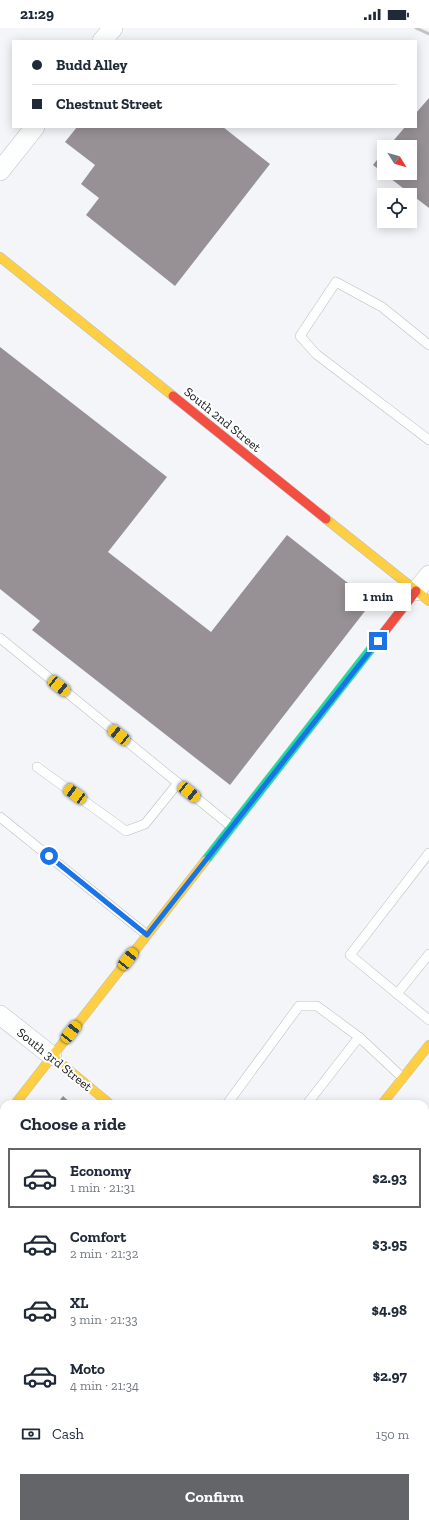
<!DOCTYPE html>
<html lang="en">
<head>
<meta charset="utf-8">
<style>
	:root { --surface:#fff; --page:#f2f2f3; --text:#1f2937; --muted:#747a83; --line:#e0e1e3; --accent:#636568 }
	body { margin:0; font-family:"Zilla Slab",serif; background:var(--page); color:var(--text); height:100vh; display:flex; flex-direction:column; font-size:15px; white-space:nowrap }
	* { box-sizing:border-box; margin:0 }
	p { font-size:13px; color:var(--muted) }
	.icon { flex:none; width:22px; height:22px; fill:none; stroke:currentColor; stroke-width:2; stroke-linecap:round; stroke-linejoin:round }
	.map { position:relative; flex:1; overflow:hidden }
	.side { position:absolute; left:0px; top:1072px; width:429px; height:428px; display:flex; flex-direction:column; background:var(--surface); border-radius:12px 12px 0 0; box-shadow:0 2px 10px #0003 }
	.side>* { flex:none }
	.top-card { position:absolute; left:12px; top:12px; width:405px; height:88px; border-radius:0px; box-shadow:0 2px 10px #0003; display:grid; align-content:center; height:88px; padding:0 20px; background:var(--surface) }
	.needle { width:26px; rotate:127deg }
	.fabs { position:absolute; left:377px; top:112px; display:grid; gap:8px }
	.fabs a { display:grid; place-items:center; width:40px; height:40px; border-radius:0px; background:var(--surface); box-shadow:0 2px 10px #0003; font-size:20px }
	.end { position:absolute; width:18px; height:18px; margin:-9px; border:5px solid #1a73e8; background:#fff; box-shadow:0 0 0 2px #fff }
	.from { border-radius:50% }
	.bubble { position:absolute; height:28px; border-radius:0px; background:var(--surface); box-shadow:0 2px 10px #0003; font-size:13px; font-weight:800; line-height:28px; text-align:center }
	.car { position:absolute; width:12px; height:24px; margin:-12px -6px; border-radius:5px; box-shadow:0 0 3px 1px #0007; background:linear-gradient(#f5c518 24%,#345 0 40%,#f5c518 0 76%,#345 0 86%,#f5c518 0) }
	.top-card b { display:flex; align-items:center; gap:14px; height:38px; font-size:15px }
	.top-card b+b { border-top:1px solid var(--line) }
	.top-card i { width:10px; height:10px; background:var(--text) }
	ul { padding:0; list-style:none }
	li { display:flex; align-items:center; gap:12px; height:60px; margin:0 8px 6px; padding:0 12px; border:2px solid transparent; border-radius:0px }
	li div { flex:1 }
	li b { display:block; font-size:15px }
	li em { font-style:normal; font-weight:800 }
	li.active { border-color:var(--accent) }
	li>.icon { width:36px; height:36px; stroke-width:1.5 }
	h2 { padding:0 20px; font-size:18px; line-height:48px }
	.pay { display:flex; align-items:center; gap:10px; height:44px; padding:0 20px; font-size:15px }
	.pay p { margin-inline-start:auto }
	.cta { display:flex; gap:8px; margin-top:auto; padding:8px 20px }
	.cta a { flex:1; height:46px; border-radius:0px; background:var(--accent); color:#fff; font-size:16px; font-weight:800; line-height:46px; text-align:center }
	.status { display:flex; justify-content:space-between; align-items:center; height:28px; padding:0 20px; background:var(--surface); direction:ltr }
	.status svg { height:11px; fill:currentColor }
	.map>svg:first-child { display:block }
</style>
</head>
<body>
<div class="status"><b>21:29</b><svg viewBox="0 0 49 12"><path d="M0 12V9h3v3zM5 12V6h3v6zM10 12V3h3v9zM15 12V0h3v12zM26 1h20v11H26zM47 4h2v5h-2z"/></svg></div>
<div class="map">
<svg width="429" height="1500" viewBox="0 0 429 1500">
	<rect width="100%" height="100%" fill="#f3f5f8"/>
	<g fill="#979196">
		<polygon points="429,70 429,180 373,137 384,123 384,145 410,145 410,119 388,119 405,99 416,99 416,85"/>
		<polygon points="77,99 223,99 270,136 175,258 86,187 99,170 81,156 95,137 65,114"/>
		<polygon points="0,319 167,449 108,524 211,604 287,507 372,574 230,757 32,602 40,593 0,561"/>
		<polygon points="63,1068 72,1076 57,1076"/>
		<polygon points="425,1094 429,1098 429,1154 425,1159"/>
		<polygon points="4,1142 4,1254 0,1259 0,1147"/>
		<polygon points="0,1315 4,1319 4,1340 0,1344"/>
		<polygon points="425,1354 429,1357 429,1429 425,1426"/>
		<polygon points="4,1442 4,1466 0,1463 0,1447"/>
		<polygon points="59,1496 102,1496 99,1500 56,1500"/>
		<polygon points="145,1496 159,1496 164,1500 142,1500"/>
		<polygon points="284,1496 391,1496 388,1500 281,1500"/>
	</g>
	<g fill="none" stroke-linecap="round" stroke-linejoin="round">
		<defs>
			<g id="lane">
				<polyline points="429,317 382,279 336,254 300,308 316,326 429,412"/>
				<polyline points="0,610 232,799"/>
				<polyline points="37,739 126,803 145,796 178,755"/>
				<polyline points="0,789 147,907"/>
				<polyline points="429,825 350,927 429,992"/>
				<polyline points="397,966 429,926"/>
				<polyline points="227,1076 299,978 317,978 359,1009 403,1050"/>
				<polyline points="307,1076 359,1009"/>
				<polyline points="425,1220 429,1215"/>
				<polyline points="425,1249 429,1252"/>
			</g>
			<g id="street">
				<polyline points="102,13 113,0"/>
				<polyline points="0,143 35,99"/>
				<polyline points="416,563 429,547"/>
				<polyline points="0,987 52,1028"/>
				<polyline points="0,1346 4,1341"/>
				<polyline points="0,1362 4,1365"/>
				<polyline points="168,1496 173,1500"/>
			</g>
			<polyline id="fast" points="205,833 381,608"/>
			<g id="slow">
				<polyline points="0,229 173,368"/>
				<polyline points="326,491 429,573"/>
				<polyline points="52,1028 110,1076"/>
				<polyline points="15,1076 205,833"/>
				<polyline points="382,1076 429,1017"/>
			</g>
			<g id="jam">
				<polyline points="173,368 326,491"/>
				<polyline points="381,608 416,563"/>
				<polyline points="0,1095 4,1090"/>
				<polyline points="425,1328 429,1331"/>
				<polyline points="425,1500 429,1495"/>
			</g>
		</defs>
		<use href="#lane" stroke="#bcbdc0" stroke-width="10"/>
		<use href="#street" stroke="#bcbdc0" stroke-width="20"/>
		<use href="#fast" stroke="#bcbdc0" stroke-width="10"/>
		<use href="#slow" stroke="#bcbdc0" stroke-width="10"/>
		<use href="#jam" stroke="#bcbdc0" stroke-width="10"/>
		<use href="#lane" stroke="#fdfefe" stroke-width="9"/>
		<use href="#street" stroke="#fdfefe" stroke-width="19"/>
		<use href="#fast" stroke="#16e098" stroke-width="9"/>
		<use href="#slow" stroke="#ffcf43" stroke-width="9"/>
		<use href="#jam" stroke="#f24e42" stroke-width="9"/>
		<polyline stroke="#c3c3c3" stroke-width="3" points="416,0 429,6"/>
	</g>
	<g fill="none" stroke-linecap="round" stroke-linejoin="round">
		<polyline stroke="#1a73e8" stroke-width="5" points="49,828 147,907 378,613"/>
	</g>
	<g text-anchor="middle" stroke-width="4" stroke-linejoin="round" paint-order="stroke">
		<g font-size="13" fill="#16181a" stroke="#fff">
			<text transform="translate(223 391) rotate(39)" y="5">South 2nd Street</text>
			<text transform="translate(55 1031) rotate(39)" y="5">South 3rd Street</text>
		</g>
	</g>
</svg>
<div class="fabs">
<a><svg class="needle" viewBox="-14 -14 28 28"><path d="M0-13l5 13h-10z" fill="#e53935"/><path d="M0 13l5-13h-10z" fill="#747a83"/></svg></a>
<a><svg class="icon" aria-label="locate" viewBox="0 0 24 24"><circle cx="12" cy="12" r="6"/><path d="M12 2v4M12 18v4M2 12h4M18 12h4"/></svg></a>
</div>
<i class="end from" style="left:49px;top:828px"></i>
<i class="end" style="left:378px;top:613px"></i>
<div class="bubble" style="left:345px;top:555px;width:66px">1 min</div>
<i class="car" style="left:59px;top:658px;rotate:129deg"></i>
<i class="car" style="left:119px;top:707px;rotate:309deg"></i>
<i class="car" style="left:189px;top:764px;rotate:129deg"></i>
<i class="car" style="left:75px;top:766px;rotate:306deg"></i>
<i class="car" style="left:128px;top:931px;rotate:38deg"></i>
<i class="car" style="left:71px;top:1004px;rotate:38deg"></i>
<div class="top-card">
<b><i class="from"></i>Budd Alley</b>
<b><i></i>Chestnut Street</b>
</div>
<section class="side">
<h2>Choose a ride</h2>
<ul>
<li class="active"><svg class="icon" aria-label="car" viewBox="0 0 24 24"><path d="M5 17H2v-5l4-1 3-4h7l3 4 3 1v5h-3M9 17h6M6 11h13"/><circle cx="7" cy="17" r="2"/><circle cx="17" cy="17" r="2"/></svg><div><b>Economy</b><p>1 min · 21:31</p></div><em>$2.93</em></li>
<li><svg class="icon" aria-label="car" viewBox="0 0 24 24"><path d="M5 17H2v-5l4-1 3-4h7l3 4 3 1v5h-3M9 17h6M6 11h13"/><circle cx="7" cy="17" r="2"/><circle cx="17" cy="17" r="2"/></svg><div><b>Comfort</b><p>2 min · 21:32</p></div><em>$3.95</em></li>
<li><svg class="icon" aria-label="car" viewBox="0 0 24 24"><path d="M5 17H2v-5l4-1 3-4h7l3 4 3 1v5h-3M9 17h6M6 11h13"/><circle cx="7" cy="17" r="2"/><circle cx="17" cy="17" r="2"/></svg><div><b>XL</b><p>3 min · 21:33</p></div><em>$4.98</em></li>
<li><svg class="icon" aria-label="car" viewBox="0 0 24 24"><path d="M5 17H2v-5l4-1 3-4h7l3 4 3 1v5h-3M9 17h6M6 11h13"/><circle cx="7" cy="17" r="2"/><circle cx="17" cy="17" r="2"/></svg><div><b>Moto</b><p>4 min · 21:34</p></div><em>$2.97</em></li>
</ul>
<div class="pay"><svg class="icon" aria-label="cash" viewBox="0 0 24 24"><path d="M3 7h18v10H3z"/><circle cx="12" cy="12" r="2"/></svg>Cash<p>150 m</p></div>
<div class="cta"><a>Confirm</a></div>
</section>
</div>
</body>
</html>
